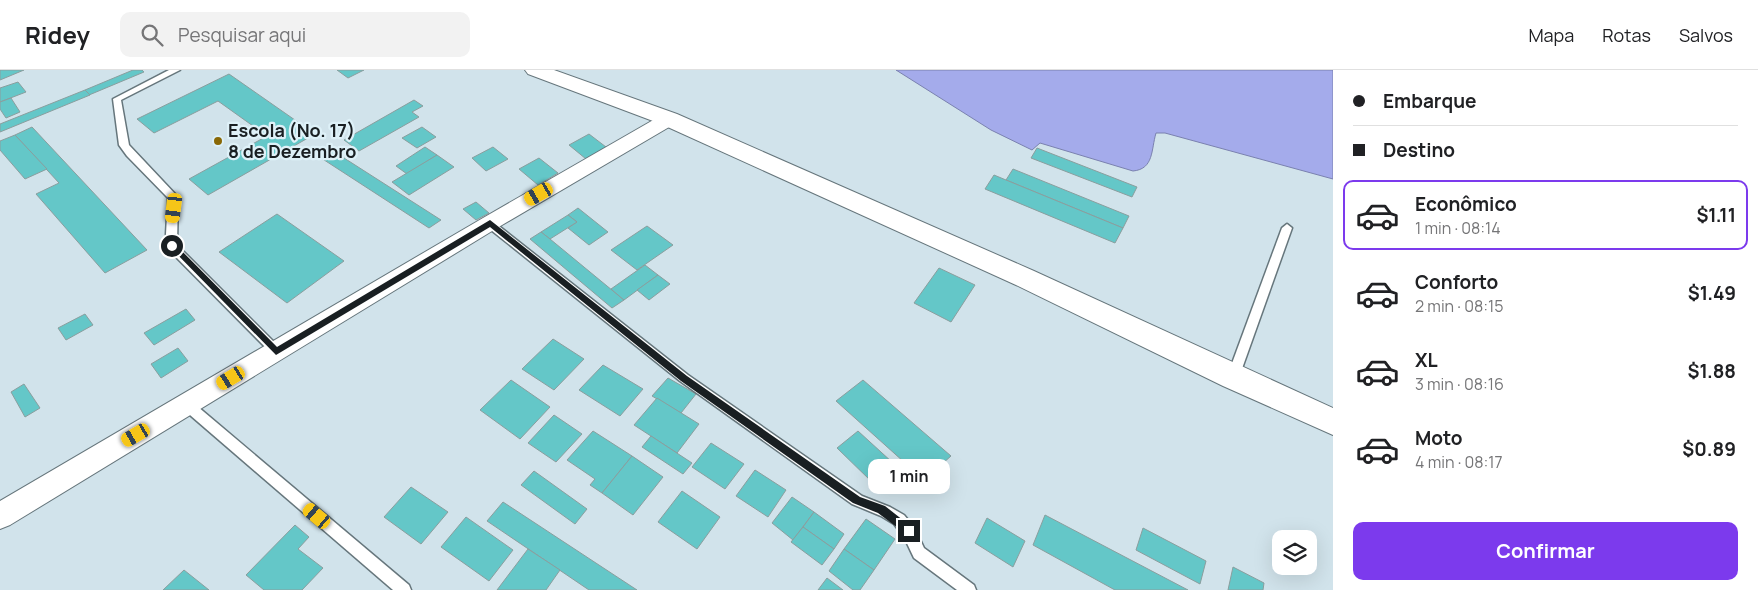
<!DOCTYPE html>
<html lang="pt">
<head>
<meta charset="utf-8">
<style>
	:root { --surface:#fff; --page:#f2f2f2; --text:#202124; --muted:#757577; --line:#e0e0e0; --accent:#7c3aed }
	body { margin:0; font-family:Manrope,sans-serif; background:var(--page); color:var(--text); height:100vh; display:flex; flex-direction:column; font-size:19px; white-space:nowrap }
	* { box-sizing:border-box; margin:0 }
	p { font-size:16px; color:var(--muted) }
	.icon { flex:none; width:28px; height:28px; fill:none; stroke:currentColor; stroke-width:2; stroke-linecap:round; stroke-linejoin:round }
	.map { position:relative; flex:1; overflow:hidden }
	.details { display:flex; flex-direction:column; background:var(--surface); width:425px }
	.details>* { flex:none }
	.guide { display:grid; align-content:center; height:110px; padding:0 20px; background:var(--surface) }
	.buttons { position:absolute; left:1272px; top:460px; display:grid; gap:10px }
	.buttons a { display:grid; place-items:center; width:45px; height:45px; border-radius:10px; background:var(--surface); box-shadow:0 5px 20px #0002; font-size:25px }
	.end { position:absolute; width:22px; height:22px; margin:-11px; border:6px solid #191f22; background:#fff; box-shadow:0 0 0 2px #fff }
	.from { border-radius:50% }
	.bubble { position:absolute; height:35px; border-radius:10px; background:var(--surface); box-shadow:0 5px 20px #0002; font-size:16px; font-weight:700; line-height:35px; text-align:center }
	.car { position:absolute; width:15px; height:30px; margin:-15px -8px; border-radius:6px; box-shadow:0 0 4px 1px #0007; background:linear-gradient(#f5c518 24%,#345 0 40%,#f5c518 0 76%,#345 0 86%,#f5c518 0) }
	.guide b { display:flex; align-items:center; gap:18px; height:48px; font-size:19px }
	.guide b+b { border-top:1px solid var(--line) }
	.guide i { width:12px; height:12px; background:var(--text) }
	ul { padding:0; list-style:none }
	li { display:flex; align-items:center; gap:15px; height:70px; margin:0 10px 8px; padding:0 10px; border:2px solid transparent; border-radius:10px }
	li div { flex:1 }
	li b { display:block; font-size:19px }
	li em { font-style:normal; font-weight:700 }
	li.current { border-color:var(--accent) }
	li>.icon { width:45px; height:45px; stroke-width:1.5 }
	.action { display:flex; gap:10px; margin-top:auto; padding:10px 20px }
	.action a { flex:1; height:58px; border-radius:10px; background:var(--accent); color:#fff; font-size:20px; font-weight:700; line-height:58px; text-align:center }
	header { display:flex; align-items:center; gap:30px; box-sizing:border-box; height:70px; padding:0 25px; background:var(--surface); border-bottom:1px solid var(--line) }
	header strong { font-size:24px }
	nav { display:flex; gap:28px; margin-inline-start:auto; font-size:18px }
	.search { width:350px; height:45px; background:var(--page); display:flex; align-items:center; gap:12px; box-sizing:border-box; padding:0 18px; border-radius:10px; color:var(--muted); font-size:19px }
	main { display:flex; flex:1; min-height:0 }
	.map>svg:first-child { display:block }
</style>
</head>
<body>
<header>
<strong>Ridey</strong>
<div class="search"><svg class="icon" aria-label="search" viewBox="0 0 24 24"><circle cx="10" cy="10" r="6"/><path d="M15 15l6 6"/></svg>Pesquisar aqui</div>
<nav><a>Mapa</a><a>Rotas</a><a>Salvos</a></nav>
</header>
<main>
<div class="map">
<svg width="1333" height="520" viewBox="0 0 1333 520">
	<rect width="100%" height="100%" fill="#d1e3eb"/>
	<path fill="#a4abeb" stroke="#7a81af" d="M 896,0 L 1333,0 L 1333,109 L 1165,63 L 1156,63 C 1151,80 1154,99 1133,101 L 1040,73 L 1032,80 L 991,60 Z"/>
	<g fill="#64c7c8" stroke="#8a9e9e">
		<polygon points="0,0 24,0 0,10"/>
		<polygon points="133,0 142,0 144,2 89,25 85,20"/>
		<polygon points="337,0 364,0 348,8"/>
		<polygon points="229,4 315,64 208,125 189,109 267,66 218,31 154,63 137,49"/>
		<polygon points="18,12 26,22 0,32 0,18"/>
		<polygon points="85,20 90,25 0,62 0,54"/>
		<polygon points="11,28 20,42 6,48 0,39 0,32"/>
		<polygon points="414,30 423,36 412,42 419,47 359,81 344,70"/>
		<polygon points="32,57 147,180 105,203 36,124 59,113 15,65"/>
		<polygon points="422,57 436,67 417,78 402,68"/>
		<polygon points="589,64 606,77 586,89 569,75"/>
		<polygon points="15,65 47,99 25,109 0,80 0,71"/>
		<polygon points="425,77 437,85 407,104 396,96"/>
		<polygon points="493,77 508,89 486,101 472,88"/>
		<polygon points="1037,78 1137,117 1132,127 1031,88"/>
		<polygon points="330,79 441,150 429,158 318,86"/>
		<polygon points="437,85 454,97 409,125 392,112"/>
		<polygon points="539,88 558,103 538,115 519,99"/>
		<polygon points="1013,99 1129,146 1123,158 1006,110"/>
		<polygon points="994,105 1006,110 1123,158 1115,173 985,119"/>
		<polygon points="476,132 489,143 476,150 463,139"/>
		<polygon points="578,138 608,162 589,175 568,158 577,152 568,145"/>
		<polygon points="277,144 344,191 287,233 219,182"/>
		<polygon points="568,145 577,152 550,169 541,162"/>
		<polygon points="647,156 673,175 637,200 611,180"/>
		<polygon points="541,162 550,169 624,230 612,238 530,169"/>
		<polygon points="645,195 658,205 624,230 611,219"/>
		<polygon points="939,198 975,215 951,252 914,233"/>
		<polygon points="658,205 670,214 649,230 637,220"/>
		<polygon points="186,239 195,250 154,275 144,263"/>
		<polygon points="85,244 93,255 66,270 58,258"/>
		<polygon points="553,269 584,289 554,320 522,299"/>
		<polygon points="178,278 188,291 161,308 151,294"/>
		<polygon points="603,295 643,319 620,346 579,320"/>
		<polygon points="668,308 696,324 681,343 652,326"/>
		<polygon points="511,310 550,337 520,369 480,340"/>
		<polygon points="863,310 951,386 924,410 836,331"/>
		<polygon points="24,314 40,338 25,347 11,322"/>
		<polygon points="657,328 699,354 677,383 634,355"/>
		<polygon points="554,345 582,364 556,392 528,373"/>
		<polygon points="593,361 632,386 602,423 590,415 595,409 567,390"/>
		<polygon points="858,361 893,393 872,412 837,378"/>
		<polygon points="651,366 692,393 683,404 642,377"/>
		<polygon points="711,373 744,394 725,419 692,397"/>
		<polygon points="632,386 663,407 633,445 602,423"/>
		<polygon points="755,400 786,420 768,447 736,426"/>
		<polygon points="534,401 587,439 575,454 521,415"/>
		<polygon points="411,417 448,442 421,474 384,447"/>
		<polygon points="682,421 720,447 697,479 658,452"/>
		<polygon points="792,427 814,442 793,470 772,453"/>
		<polygon points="503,432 637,520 589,520 487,451"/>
		<polygon points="814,442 844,464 834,479 803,457"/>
		<polygon points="1045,445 1188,520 1115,520 1033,475"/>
		<polygon points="466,447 513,480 489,511 441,477"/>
		<polygon points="987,448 1025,471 1013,497 975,473"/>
		<polygon points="866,449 895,469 874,500 844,479"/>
		<polygon points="295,455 309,467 298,479 323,498 302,520 264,520 246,505"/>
		<polygon points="803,457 834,479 822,495 791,472"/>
		<polygon points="1143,458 1206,491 1200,514 1136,480"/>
		<polygon points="528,479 560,500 546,520 497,520"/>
		<polygon points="844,479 874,500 860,520 853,520 829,501"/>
		<polygon points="1233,497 1264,513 1263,520 1228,520"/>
		<polygon points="184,500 209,520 163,520"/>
		<polygon points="827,508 843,520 818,520"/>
	</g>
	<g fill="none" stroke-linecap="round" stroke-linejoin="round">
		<defs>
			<g id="service">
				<polygon points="169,0 180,0 121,30 129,75 178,127 177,175 280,278 282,281 280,284 272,284 168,179 166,164 168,128 127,86 119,75 113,29"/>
				<polygon points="490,149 688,305 862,426 890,437 904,445 914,457 924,478 974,515 976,520 957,520 914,488 904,467 894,454 881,446 852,434 680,311 486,156 485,153"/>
				<polygon points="1287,154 1292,158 1239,307 1237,310 1233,312 1229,310 1227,307 1282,158"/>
				<polygon points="187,330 191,331 409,515 411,520 393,520 183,339 181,335 183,331"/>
			</g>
			<polygon id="minor" points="669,43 676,45 678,49 676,53 497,158 10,455 0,459 0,431 483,148 662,45"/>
			<polygon id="tertiary" points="525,0 554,0 677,44 1034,201 1333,338 1333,365 1223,316 1016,215 661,54 528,4"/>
		</defs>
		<use href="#service" stroke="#66767c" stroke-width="3"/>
		<use href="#minor" stroke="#66767c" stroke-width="2"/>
		<use href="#tertiary" stroke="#66767c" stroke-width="2"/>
		<use href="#service" fill="#fff" fill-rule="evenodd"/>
		<use href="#minor" fill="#fff" fill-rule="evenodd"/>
		<use href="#tertiary" fill="#fff" fill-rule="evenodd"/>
	</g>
	<polygon fill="#191f22" points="490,150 687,306 860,427 885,436 913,458 913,464 906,464 878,443 853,433 681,311 490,157 276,285 169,176 172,174 175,174 277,277"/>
	<circle fill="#896806" stroke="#def1f8" stroke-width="2" cx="218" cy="71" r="5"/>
	<g text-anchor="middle" stroke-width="4.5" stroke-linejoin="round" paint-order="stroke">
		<g font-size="18" font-weight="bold" fill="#191f22" stroke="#def1f8" text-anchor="start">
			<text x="228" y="67">Escola (No. 17)<tspan x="228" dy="21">8 de Dezembro</tspan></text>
		</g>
	</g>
</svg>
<div class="buttons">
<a><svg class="icon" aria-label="layers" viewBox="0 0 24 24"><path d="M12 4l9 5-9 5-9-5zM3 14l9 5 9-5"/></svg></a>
</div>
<i class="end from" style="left:172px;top:176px"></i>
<i class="end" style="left:909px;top:461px"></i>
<div class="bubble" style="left:868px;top:389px;width:82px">1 min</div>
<i class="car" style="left:539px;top:124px;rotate:240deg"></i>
<i class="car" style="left:174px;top:138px;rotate:187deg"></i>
<i class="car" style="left:231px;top:308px;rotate:239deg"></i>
<i class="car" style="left:136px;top:365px;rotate:240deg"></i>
<i class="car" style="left:317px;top:446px;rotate:310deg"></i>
</div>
<section class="details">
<div class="guide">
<b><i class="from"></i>Embarque</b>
<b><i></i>Destino</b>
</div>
<ul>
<li class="current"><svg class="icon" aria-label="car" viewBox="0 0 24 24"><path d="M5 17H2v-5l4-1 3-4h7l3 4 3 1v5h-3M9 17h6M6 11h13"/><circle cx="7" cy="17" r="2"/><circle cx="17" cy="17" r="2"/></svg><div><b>Econômico</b><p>1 min · 08:14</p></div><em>$1.11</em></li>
<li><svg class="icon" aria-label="car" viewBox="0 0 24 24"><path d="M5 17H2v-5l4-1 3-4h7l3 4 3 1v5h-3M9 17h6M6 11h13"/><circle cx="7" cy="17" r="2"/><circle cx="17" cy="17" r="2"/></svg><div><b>Conforto</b><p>2 min · 08:15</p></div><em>$1.49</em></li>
<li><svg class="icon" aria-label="car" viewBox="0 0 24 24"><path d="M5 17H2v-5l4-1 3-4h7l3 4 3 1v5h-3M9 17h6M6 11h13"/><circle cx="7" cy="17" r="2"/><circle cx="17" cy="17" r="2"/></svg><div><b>XL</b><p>3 min · 08:16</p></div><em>$1.88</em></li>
<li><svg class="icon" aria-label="car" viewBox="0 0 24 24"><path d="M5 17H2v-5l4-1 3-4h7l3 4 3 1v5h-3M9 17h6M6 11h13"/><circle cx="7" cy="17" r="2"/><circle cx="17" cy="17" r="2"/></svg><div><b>Moto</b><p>4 min · 08:17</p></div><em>$0.89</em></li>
</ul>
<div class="action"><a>Confirmar</a></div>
</section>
</main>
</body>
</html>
